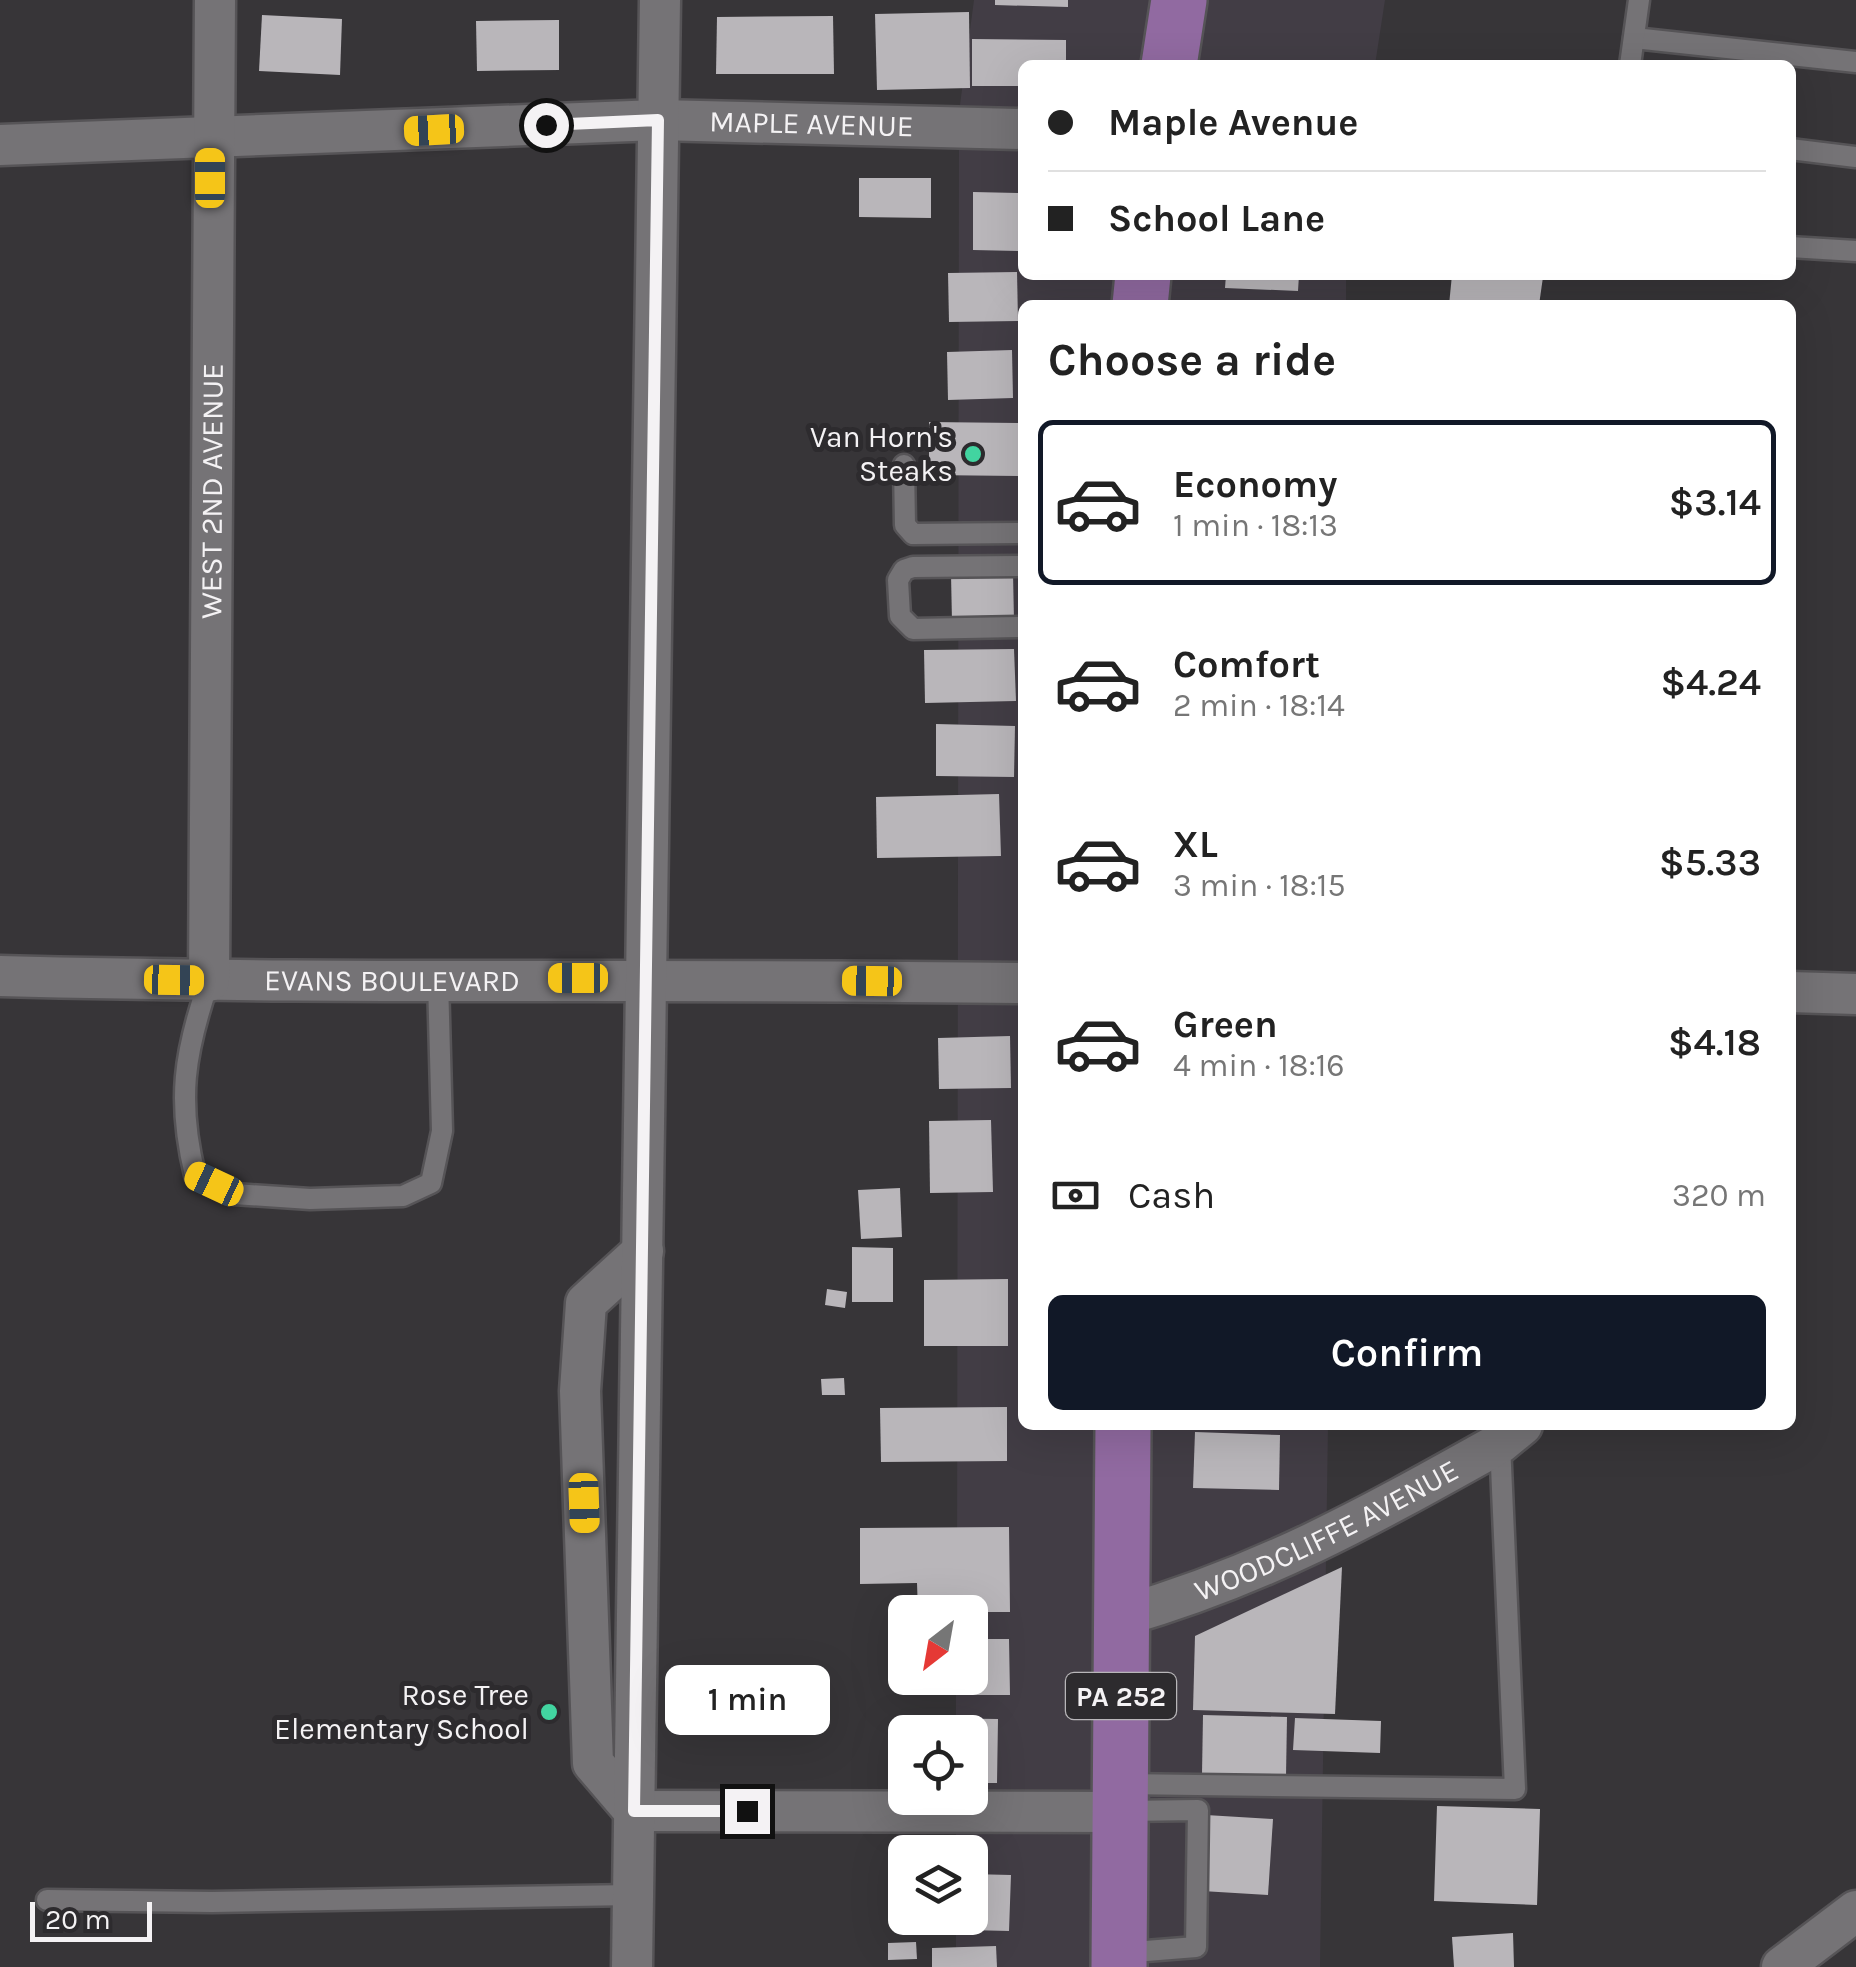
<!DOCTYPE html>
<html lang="en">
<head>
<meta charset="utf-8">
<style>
	:root { --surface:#fff; --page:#f2f2f2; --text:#222; --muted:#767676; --line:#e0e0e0; --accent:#111827 }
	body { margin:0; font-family:Karla,sans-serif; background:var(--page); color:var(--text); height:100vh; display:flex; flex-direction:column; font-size:38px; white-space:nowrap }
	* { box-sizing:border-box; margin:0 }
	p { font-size:32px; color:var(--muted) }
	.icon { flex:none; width:55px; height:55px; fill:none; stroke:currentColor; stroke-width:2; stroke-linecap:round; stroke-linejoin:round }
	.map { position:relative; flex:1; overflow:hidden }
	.side { position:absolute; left:1018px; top:300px; width:778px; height:1130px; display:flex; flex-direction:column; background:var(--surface); border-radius:15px; box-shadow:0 10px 40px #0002 }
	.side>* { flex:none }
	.banner { position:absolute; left:1018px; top:60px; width:778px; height:220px; border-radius:15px; box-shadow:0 10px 40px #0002; display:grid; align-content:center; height:220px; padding:0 30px; background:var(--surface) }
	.needle { width:65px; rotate:211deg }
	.buttons { position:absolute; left:888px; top:1595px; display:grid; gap:20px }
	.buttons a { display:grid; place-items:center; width:100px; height:100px; border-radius:15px; background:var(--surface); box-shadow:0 10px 40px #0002; font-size:50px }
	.scale { position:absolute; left:30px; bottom:25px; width:122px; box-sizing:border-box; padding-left:10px; border:5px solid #f4f2f4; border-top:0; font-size:28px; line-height:35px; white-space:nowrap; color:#f4f2f4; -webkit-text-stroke:8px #2d2b2e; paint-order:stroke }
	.end { position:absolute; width:45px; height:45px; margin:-22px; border:12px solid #f4f2f4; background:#111; box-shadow:0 0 0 5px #111 }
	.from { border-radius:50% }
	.bubble { position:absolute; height:70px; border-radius:15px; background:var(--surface); box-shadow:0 10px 40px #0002; font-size:32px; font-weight:600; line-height:70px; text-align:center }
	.car { position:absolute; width:30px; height:60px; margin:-30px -15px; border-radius:12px; box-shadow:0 0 8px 2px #0007; background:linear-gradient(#f5c518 24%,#345 0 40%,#f5c518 0 76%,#345 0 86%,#f5c518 0) }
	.banner b { display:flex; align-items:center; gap:35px; height:95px; font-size:38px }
	.banner b+b { border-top:2px solid var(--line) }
	.banner i { width:25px; height:25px; background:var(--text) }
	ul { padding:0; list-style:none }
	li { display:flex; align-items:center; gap:30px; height:165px; margin:0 20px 15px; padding:0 10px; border:5px solid transparent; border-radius:15px }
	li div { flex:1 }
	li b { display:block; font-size:38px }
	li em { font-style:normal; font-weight:600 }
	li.on { border-color:var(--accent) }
	li>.icon { width:90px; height:90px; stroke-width:1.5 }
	h2 { padding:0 30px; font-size:45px; line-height:120px }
	.pay { display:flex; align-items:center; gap:25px; height:110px; padding:0 30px; font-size:38px }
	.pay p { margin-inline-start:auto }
	.cta { display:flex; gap:20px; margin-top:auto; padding:20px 30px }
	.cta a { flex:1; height:115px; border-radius:15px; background:var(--accent); color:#fff; font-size:40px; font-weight:600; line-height:115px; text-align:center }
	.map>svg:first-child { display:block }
</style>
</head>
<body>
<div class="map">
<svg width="1856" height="1967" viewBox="0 0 1856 1967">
	<rect width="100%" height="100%" fill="#373538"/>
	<polygon fill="#423d45" points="974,0 1385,0 1375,65 1022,65 1022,275 1346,275 1346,305 1022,305 1022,1425 1328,1425 1320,1967 956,1967 956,1918 970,1918 970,1852 956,1852 956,1798 970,1798 970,1732 956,1732 956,1678 970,1678 970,1612 957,1612 959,112"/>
	<g fill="#b9b6ba">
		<polygon points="995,0 1068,0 1068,7 995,5"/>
		<polygon points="969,12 970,88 877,90 875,14"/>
		<polygon points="262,15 342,19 340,75 259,71"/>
		<polygon points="833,16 834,74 716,74 717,17"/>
		<polygon points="559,20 559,70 477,71 476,21"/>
		<polygon points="972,39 1066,40 1066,65 1022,65 1022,86 972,86"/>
		<polygon points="859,178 931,178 931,218 859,217"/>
		<polygon points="973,192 1022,193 1022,251 973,250"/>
		<polygon points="1017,272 1018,321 949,322 948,273"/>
		<polygon points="1226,275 1299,275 1298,291 1225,288"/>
		<polygon points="1452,275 1543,277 1539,305 1449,305"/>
		<polygon points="1012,350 1013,398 948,400 947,352"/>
		<polygon points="929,422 1021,423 1021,476 929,475"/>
		<polygon points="1013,573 1014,621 952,622 951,574"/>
		<polygon points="1014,649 1016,701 925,703 924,650"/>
		<polygon points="936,724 1015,726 1014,777 936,776"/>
		<polygon points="999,794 1001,856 877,858 876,797"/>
		<polygon points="1010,1036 1011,1088 939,1089 938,1038"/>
		<polygon points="991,1120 993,1192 930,1193 929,1121"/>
		<polygon points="900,1188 902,1237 861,1239 858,1190"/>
		<polygon points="852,1247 893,1248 893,1302 852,1302"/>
		<polygon points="1008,1279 1008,1346 924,1346 924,1280"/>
		<polygon points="827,1289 847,1292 845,1308 825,1305"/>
		<polygon points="844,1378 845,1395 822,1395 821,1379"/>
		<polygon points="1007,1407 1007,1461 881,1462 880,1408"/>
		<polygon points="1195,1432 1280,1435 1279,1490 1193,1488"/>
		<polygon points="1009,1527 1010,1612 918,1612 917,1583 860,1584 860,1528"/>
		<polygon points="1342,1567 1335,1714 1193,1710 1195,1636"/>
		<polygon points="970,1639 1009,1639 1010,1695 927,1695 927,1678 970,1678"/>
		<polygon points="1203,1715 1287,1717 1286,1776 1202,1774"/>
		<polygon points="924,1718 998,1719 997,1783 970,1783 970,1732 924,1732"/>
		<polygon points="1295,1718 1381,1721 1380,1753 1293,1750"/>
		<polygon points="1437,1806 1540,1809 1537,1905 1434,1901"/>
		<polygon points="1206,1815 1273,1819 1268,1895 1202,1891"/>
		<polygon points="970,1874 1011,1875 1009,1931 927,1929 928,1918 970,1918"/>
		<polygon points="1513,1933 1514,1967 1454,1967 1452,1937"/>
		<polygon points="916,1942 917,1959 888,1960 888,1943"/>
		<polygon points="996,1946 997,1967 932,1967 932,1948"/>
	</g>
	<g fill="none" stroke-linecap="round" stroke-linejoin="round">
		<defs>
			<g id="service">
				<polyline points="1634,38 1856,62"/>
				<polyline points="1630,65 1639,0"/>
				<polyline points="1790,149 1856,157"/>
				<polyline points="1790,247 1856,251"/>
				<polyline points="904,465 905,525 913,534 1022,533"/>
				<polyline points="1022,566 913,567 904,570 898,580 900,616 913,629 1022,627"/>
				<path d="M 209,981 C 184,1053 177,1101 195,1175 L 234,1194 L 310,1199 L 403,1196 L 431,1183 L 442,1131 L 438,979"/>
				<polyline points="1122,1784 1515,1789 1500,1443"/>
				<polyline points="47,1900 212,1902 633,1895"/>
				<polyline points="1121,1953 1196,1947 1198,1810 1124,1811"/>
			</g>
			<g id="minor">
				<path id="s1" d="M 0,145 L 658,120 L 1022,129"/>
				<path id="s2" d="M 0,976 C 341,985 682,978 1022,983"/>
				<path id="s3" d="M 209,981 L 215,0"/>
				<polyline points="1790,992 1856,994"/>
				<path id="s4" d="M 1122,1616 C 1265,1575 1371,1515 1500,1443 L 1522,1425"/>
				<polyline points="634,1811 593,1763 580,1391 586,1303 643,1251"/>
				<polyline points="634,1811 1119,1812"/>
				<polyline points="632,1967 660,0"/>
				<polyline points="1782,1967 1856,1911"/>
			</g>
			<g id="primary">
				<polyline points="1169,65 1179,0"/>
				<polyline points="1140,305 1143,275"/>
				<polyline points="1119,1967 1123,1425"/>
			</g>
		</defs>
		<use href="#service" stroke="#565457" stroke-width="25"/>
		<use href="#minor" stroke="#565457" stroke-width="45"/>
		<use href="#primary" stroke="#565457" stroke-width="60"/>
		<use href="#service" stroke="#757376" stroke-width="20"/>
		<use href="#minor" stroke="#757376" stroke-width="40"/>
		<use href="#primary" stroke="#916aa1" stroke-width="55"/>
	</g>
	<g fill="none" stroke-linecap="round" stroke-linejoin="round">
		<polyline stroke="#f4f2f4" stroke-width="12" points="546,125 658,120 634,1811 747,1811"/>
	</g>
	<g fill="#42d4a0" stroke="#2d2b2e" stroke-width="4">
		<circle cx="973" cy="454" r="10"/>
		<circle cx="549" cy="1712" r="10"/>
	</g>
	<g text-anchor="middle" stroke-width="10" stroke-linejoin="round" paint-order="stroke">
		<rect fill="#2d2b2e" stroke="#b8b6b9" stroke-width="2.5" x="1066" y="1673" width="110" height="46" rx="8"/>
		<g font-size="28" font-weight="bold" fill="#f4f2f4">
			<text x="1121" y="1706">PA 252</text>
		</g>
		<g font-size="30" fill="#f4f2f4" stroke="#2d2b2e">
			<text dy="10" stroke="none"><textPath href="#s1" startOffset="812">MAPLE AVENUE</textPath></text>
			<text dy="10" stroke="none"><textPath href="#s3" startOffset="490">WEST 2ND AVENUE</textPath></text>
			<text dy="10" stroke="none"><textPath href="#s2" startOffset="392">EVANS BOULEVARD</textPath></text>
			<text dy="10" stroke="none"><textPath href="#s4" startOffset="222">WOODCLIFFE AVENUE</textPath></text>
		</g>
		<g font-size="30" fill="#f4f2f4" stroke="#2d2b2e" text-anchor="end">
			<text x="953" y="447">Van Horn's<tspan x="953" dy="34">Steaks</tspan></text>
			<text x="529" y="1705">Rose Tree<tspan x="529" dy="34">Elementary School</tspan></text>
		</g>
	</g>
</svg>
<div class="buttons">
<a><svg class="needle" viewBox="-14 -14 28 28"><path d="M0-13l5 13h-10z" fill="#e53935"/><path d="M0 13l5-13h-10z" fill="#767676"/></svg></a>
<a><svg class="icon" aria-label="locate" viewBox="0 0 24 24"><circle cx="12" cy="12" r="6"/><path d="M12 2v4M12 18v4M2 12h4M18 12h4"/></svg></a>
<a><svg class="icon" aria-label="layers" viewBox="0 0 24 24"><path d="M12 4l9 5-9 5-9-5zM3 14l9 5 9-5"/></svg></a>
</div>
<div class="scale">20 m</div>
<i class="end from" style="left:546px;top:125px"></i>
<i class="end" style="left:747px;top:1811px"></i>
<div class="bubble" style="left:665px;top:1665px;width:165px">1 min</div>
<i class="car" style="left:434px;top:130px;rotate:267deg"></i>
<i class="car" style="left:210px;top:178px;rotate:0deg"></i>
<i class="car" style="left:578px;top:978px;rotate:270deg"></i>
<i class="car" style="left:174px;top:980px;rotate:91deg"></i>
<i class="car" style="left:872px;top:981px;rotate:271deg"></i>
<i class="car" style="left:214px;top:1184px;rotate:295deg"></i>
<i class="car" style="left:584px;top:1503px;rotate:178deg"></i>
<div class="banner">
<b><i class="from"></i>Maple Avenue</b>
<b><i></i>School Lane</b>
</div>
<section class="side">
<h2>Choose a ride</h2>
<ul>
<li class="on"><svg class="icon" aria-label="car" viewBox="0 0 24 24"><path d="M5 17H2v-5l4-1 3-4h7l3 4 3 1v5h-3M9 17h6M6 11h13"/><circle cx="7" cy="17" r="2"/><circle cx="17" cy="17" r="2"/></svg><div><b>Economy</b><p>1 min · 18:13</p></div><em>$3.14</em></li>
<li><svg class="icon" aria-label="car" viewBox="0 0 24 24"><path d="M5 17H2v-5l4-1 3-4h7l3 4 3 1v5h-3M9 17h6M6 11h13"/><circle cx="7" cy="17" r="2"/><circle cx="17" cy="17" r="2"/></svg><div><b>Comfort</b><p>2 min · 18:14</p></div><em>$4.24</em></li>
<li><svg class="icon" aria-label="car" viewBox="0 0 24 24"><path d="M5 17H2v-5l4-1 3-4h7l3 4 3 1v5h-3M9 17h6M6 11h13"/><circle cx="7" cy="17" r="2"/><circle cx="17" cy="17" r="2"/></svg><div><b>XL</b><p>3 min · 18:15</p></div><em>$5.33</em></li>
<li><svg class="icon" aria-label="car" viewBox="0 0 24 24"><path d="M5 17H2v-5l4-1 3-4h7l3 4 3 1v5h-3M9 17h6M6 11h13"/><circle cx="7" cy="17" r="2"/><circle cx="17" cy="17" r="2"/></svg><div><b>Green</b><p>4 min · 18:16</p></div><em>$4.18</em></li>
</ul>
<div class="pay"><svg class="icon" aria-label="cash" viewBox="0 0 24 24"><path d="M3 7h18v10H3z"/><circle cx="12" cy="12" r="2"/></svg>Cash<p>320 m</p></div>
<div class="cta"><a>Confirm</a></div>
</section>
</div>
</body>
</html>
